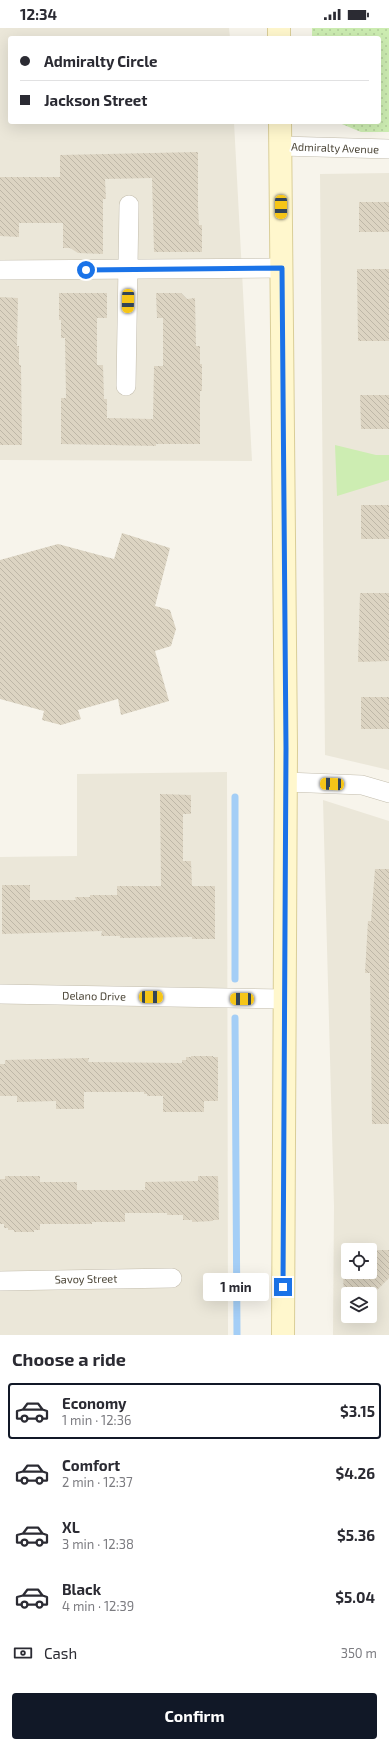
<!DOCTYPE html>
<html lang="en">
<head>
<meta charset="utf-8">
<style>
	:root { --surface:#fff; --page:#f7f7f7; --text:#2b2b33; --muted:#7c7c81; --line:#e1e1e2; --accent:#111827 }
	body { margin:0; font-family:"Exo 2",sans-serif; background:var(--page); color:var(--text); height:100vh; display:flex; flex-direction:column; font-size:15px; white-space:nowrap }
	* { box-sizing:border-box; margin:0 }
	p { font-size:13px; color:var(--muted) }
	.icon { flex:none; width:22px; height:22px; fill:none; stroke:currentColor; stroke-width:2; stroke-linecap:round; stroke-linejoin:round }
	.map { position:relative; height:1307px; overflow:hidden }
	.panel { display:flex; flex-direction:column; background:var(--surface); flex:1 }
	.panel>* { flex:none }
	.guide { position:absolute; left:8px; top:8px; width:373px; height:88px; border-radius:4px; box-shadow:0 4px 16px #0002; display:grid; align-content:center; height:88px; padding:0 12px; background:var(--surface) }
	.buttons { position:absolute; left:341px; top:1215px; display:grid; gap:8px }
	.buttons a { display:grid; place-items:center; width:36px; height:36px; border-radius:4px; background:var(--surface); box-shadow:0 4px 16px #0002; font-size:20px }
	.end { position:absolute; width:18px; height:18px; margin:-9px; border:5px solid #1a73e8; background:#fff; box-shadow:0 0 0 2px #fff }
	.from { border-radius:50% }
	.bubble { position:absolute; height:28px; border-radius:4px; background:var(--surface); box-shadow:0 4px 16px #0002; font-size:13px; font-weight:700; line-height:28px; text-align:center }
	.car { position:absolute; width:12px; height:24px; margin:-12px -6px; border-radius:5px; box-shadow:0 0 3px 1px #0007; background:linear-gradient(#f5c518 24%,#345 0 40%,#f5c518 0 76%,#345 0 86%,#f5c518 0) }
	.guide b { display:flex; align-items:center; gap:14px; height:38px; font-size:15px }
	.guide b+b { border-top:1px solid var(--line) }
	.guide i { width:10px; height:10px; background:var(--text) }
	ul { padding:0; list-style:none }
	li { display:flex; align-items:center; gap:12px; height:56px; margin:0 8px 6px; padding:0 4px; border:2px solid transparent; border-radius:4px }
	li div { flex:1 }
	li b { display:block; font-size:15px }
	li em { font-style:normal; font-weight:700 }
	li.current { border-color:var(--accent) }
	li>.icon { width:36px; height:36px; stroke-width:1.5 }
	h2 { padding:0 12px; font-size:18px; line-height:48px }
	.pay { display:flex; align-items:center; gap:10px; height:44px; padding:0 12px; font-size:15px }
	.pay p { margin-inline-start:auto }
	.cta { display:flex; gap:8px; margin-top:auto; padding:8px 12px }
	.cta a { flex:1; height:46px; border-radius:4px; background:var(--accent); color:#fff; font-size:16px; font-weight:700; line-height:46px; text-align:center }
	.status { display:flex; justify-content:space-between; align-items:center; height:28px; padding:0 20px; background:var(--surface); direction:ltr }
	.status svg { height:11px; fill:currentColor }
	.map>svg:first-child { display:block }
</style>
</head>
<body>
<div class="status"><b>12:34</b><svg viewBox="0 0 49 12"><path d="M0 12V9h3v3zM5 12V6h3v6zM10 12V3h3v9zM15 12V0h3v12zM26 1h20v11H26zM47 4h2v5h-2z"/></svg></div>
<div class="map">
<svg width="389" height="1307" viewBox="0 0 389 1307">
	<defs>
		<pattern id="park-dots" width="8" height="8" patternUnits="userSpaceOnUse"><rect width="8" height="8" fill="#cdedb2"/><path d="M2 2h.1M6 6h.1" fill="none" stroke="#b2cd9a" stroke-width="1.8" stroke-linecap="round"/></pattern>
		<pattern id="building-back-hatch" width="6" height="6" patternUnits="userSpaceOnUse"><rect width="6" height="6" fill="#dcd4c2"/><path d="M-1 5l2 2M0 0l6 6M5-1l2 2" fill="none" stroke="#beb7a7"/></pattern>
	</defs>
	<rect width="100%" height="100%" fill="#f7f4eb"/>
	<g fill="#ebe7d9" fill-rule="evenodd">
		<polygon points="0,0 229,0 230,10 10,10 10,94 234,94 252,433 0,432"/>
		<polygon points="389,145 389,742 325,727 320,146"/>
		<polygon points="227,744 228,1307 0,1307 0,829 77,828 77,746"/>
		<path d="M 323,772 L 389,793 L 389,1307 L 333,1307 L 334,1178 ZM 348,1222 L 370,1222 L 370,1244 L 348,1244 ZM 348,1266 L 370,1266 L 370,1288 L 348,1288 Z"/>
	</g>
	<polygon fill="#cdedb2" points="335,417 376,427 389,427 389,452 337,468"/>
	<polygon fill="url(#park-dots)" points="312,0 389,0 389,104 361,104 337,94 379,94 379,10 312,10"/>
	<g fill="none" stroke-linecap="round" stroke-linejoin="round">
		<g stroke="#a4cef6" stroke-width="7">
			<polyline points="235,951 235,769"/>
			<polyline points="235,990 237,1307"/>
		</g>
	</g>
	<g fill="url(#building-back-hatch)">
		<polygon points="198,124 198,179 199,197 202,197 202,224 154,224 152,150 105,151 106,171 103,171 103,226 78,225 70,220 63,220 63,195 19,195 19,209 0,208 0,149 60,149 60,127"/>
		<rect x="359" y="174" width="30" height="30"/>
		<polygon points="357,241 389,241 389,313 358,313"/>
		<polygon points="59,265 107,265 107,290 97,290 97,337 103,337 104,371 107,371 107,390 153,391 154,338 163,338 163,290 157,290 156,265 181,265 187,271 195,270 196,318 200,318 200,336 202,336 202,363 200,363 200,416 156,416 156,418 61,416 61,370 66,370 65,310 61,310 61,292 59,292"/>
		<polygon points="0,269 18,270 17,318 19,318 19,337 21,337 22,417 0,417"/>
		<polygon points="360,367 389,367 389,401 361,401"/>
		<rect x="361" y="477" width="28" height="34"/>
		<polygon points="122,505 170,520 155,578 170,582 176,601 171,618 155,623 169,673 121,687 118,671 78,682 81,691 61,697 42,692 44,683 0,671 0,532 58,516 114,531"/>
		<polygon points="360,565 389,565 389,633 358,634"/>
		<rect x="361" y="669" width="28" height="32"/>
		<polygon points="160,766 191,767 191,786 183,786 183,833 191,833 192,858 215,858 215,911 192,911 192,909 120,910 120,908 101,908 102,903 2,906 2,857 30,857 30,872 76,872 75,869 90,869 90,867 117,867 117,858 161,858"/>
		<polygon points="375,841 389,841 389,1096 372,1096 370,945 365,945 368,893 371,893"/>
		<polygon points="191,1028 213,1028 213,1029 218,1029 218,1073 204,1073 204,1084 163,1084 163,1068 147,1068 147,1066 144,1066 144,1064 84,1064 84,1081 56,1081 56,1073 17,1074 17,1068 0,1068 0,1036 5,1036 5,1032 89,1030 88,1034 182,1035 182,1032 186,1032 186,1029 191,1029"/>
		<polygon points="5,1148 40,1148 40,1154 77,1154 77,1162 145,1162 145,1154 198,1153 198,1148 218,1148 219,1192 213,1192 213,1193 192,1194 192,1192 183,1192 183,1187 167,1187 167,1185 125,1185 125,1194 92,1194 92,1196 40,1196 40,1202 34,1202 34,1204 14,1204 14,1202 8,1202 8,1200 4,1200 4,1196 0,1196 0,1151 5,1151"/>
		<polygon points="363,1222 389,1222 389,1250 371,1268 371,1275 370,1275 370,1266 348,1266 348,1275 344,1275 343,1239 348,1235 348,1244 370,1244 370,1222"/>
	</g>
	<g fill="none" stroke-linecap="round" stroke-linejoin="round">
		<defs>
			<g id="minor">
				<polyline points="281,118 389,121"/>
				<polyline points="0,242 282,240"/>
				<polyline points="126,358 129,177"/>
				<polyline points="286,754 362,757 389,765"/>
				<polyline points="0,966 284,971"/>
				<polyline points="0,1253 172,1250"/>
			</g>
			<g id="secondary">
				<polyline points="279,0 279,10"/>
				<polyline points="280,94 286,720 283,1307"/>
			</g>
		</defs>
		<use href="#minor" stroke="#c3bdad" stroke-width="20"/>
		<use href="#secondary" stroke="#dace98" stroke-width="24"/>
		<use href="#minor" stroke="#fff" stroke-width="19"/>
		<use href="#secondary" stroke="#fff7cd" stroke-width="22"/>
	</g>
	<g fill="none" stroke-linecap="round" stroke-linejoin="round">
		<polyline stroke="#1a73e8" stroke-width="5" points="86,242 282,240 286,720 283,1259"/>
	</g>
	<g text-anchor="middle" stroke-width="3.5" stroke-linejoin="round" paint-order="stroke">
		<g font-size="11" fill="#4c4638" stroke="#fff">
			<text transform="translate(335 120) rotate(2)" y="4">Admiralty Avenue</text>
			<text transform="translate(94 968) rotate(1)" y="4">Delano Drive</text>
			<text transform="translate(86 1251) rotate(-1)" y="4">Savoy Street</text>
		</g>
	</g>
</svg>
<div class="buttons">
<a><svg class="icon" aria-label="locate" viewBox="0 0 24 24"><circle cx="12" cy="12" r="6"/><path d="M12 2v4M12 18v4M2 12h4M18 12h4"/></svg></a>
<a><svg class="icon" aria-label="layers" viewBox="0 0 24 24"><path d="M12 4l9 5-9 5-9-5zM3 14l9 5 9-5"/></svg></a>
</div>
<i class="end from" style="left:86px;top:242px"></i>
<i class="end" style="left:283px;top:1259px"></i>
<div class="bubble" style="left:203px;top:1245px;width:66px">1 min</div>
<i class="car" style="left:281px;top:179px;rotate:180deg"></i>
<i class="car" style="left:128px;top:273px;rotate:181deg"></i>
<i class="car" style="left:332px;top:756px;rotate:272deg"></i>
<i class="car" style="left:151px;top:969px;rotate:91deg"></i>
<i class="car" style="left:242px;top:971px;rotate:271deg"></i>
<div class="guide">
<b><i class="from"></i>Admiralty Circle</b>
<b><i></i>Jackson Street</b>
</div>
</div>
<section class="panel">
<h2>Choose a ride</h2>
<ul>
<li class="current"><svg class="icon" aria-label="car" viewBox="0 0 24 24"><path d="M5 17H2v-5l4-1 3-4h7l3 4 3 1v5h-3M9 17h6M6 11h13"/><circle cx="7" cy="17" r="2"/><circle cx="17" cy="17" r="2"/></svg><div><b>Economy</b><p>1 min · 12:36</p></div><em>$3.15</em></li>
<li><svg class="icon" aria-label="car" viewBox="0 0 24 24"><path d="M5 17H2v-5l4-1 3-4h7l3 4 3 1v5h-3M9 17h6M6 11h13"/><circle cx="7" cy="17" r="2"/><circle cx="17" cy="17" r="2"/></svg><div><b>Comfort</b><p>2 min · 12:37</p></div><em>$4.26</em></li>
<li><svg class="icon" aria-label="car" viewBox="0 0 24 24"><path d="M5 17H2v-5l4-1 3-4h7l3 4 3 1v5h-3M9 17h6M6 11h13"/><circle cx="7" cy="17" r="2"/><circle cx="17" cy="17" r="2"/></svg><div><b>XL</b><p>3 min · 12:38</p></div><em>$5.36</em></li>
<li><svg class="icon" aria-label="car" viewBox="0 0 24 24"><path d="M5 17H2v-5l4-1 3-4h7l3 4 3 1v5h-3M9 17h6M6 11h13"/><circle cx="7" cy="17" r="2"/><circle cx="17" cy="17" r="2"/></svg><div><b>Black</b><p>4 min · 12:39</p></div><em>$5.04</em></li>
</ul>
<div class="pay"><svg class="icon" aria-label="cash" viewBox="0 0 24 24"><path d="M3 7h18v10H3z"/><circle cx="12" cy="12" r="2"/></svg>Cash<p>350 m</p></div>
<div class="cta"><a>Confirm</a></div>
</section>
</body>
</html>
